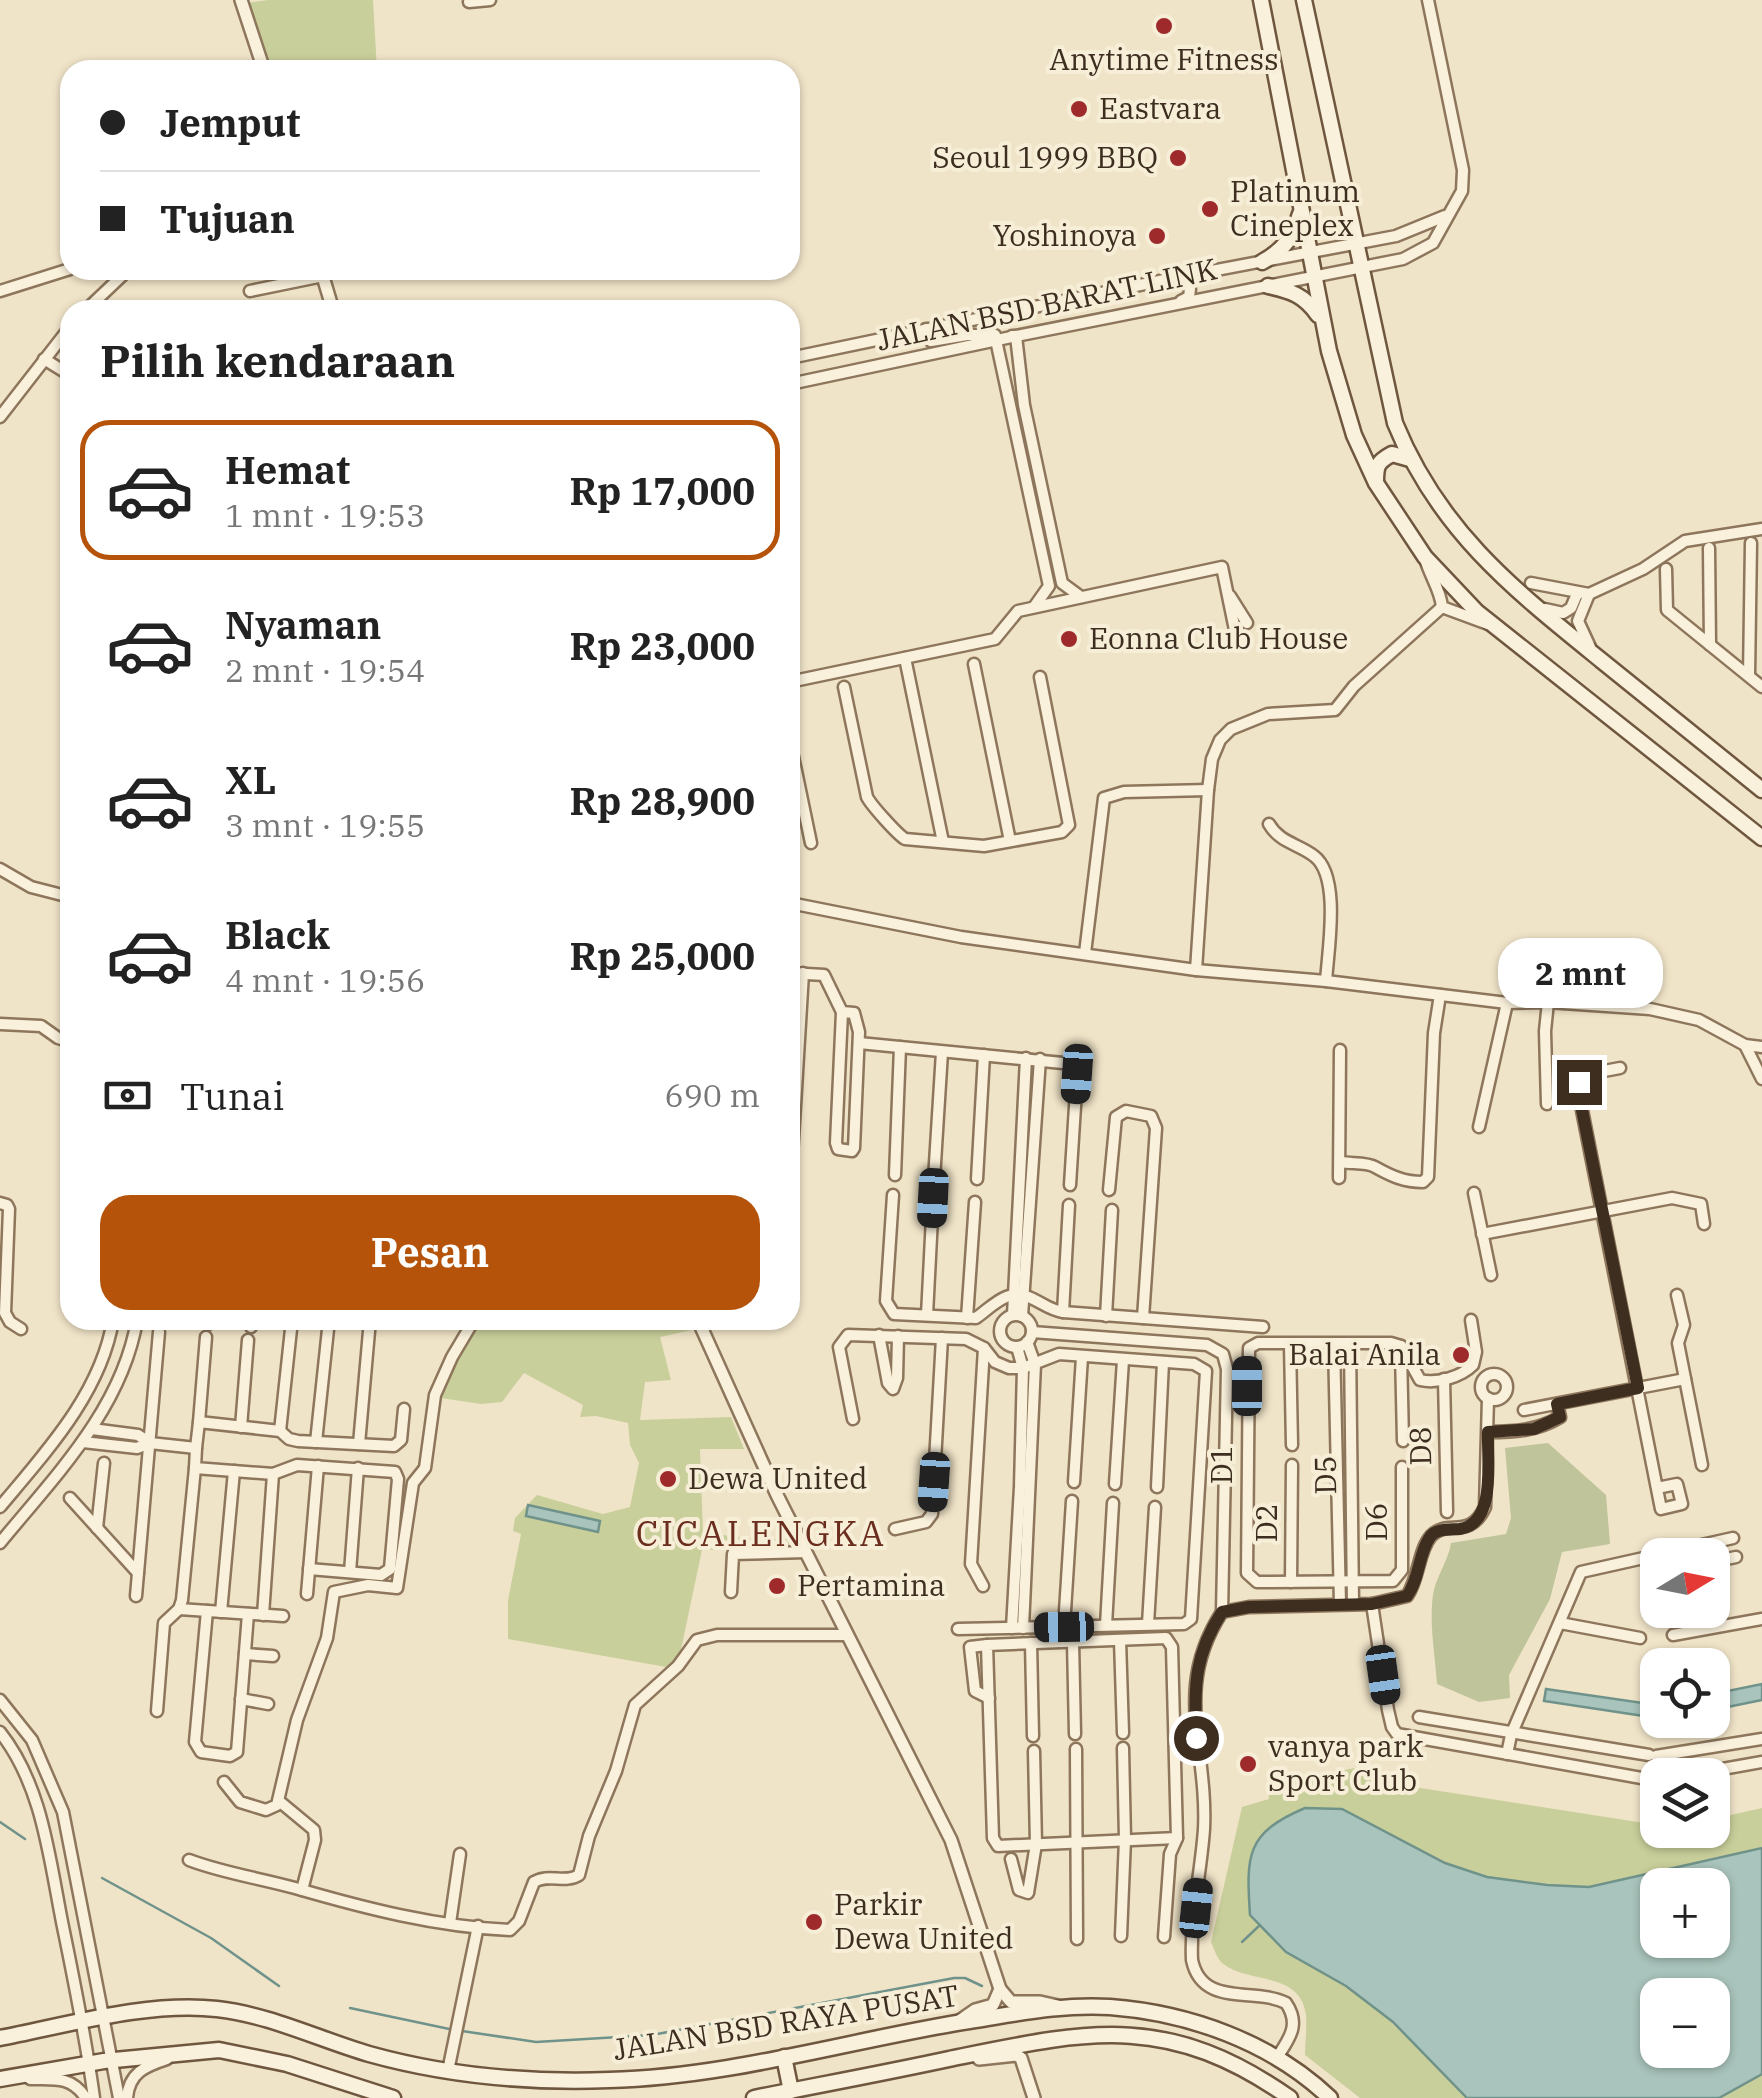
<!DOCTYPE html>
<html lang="id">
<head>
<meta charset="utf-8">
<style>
	:root { --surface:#fff; --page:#f6f6f6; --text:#222; --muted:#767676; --line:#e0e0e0; --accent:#b45309 }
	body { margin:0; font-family:"IBM Plex Serif",serif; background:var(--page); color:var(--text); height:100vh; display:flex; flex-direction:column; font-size:38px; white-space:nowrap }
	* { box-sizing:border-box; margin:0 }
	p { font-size:32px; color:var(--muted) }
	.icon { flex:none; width:55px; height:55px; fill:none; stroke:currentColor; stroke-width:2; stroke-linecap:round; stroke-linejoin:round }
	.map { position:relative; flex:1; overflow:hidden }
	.panel { position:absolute; left:60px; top:300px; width:740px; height:1030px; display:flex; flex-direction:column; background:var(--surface); border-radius:30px; box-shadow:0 2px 8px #0004 }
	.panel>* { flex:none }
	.hud { position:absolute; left:60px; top:60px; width:740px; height:220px; border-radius:30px; box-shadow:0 2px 8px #0004; display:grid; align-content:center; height:220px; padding:0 40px; background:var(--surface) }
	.needle { width:65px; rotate:80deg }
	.fabs { position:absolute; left:1640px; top:1538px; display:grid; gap:20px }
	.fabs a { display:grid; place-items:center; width:90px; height:90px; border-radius:20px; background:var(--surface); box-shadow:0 2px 8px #0004; font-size:50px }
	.end { position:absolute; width:45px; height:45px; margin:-22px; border:12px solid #3d2e20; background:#fff; box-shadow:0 0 0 5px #fff }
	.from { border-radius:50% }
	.bubble { position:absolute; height:70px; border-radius:30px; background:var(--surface); box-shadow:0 2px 8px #0004; font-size:32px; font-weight:700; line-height:70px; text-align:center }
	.car { position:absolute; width:30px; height:60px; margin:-30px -15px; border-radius:12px; box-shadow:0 0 8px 2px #0007; background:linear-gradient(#222 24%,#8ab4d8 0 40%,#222 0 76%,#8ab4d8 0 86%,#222 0) }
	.hud b { display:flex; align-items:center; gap:35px; height:95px; font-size:38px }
	.hud b+b { border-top:2px solid var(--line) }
	.hud i { width:25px; height:25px; background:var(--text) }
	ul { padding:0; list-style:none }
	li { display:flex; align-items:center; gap:30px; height:140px; margin:0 20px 15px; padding:0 20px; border:5px solid transparent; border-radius:30px }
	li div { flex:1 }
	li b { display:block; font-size:38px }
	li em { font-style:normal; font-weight:700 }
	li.current { border-color:var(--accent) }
	li>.icon { width:90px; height:90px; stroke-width:1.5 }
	h2 { padding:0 40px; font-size:45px; line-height:120px }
	.pay { display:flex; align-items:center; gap:25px; height:110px; padding:0 40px; font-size:38px }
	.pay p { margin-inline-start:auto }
	.button { display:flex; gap:20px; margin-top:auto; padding:20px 40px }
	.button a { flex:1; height:115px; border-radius:30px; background:var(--accent); color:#fff; font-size:40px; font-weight:700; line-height:115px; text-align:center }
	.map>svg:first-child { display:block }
</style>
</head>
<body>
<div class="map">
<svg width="1762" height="2098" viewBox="0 0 1762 2098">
	<rect width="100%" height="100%" fill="#f0e4c8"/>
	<g fill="#c9cf9b" fill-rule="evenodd">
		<polygon points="268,0 373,0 377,70 268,70 246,3"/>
		<polygon points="480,1320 489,1320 503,1328 507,1320 688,1320 692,1330 660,1337 671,1380 645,1382 640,1420 731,1417 744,1449 700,1449 703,1533 770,1540 791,1536 797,1549 702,1550 679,1659 672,1668 508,1639 508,1600 521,1534 513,1531 515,1518 537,1495 603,1514 630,1507 639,1463 630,1445 628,1423 596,1416 580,1417 583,1405 524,1373 502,1402 481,1404 441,1398 458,1357"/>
		<path d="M 1365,1766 L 1374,1769 L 1376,1781 L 1657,1825 L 1658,1830 L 1712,1830 L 1713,1819 L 1762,1808 L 1762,2098 L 1360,2098 L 1305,2055 C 1305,2042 1307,2028 1306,2015 C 1300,1970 1249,1985 1222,1963 C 1217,1958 1214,1949 1211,1942 L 1242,1807 L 1269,1799 L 1268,1785 ZM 1658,1885 L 1712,1885 L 1712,1940 L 1658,1940 ZM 1658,1995 L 1712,1995 L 1712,2050 L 1658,2050 Z"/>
	</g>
	<path fill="#bfc49a" d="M 1548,1443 L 1606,1495 L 1610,1544 L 1562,1552 L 1550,1599 L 1509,1675 L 1510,1698 L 1479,1702 L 1437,1684 C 1435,1655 1429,1623 1433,1595 C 1436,1576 1448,1562 1451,1543 L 1506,1534 L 1511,1518 L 1505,1448 Z"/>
	<g fill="#a9c4bc" stroke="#6f938a" stroke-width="2.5" fill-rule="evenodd">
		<polygon points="528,1505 600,1521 598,1532 526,1516"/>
		<polygon points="1762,1684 1762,1700 1713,1710 1713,1694"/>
		<polygon points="1546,1689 1657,1705 1657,1718 1544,1701"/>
		<path d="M 1305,1808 L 1342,1809 L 1445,1863 L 1487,1877 L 1547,1885 L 1589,1887 L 1762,1848 L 1762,2074 L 1719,2098 L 1467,2098 L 1393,2022 L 1346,1986 L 1286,1952 L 1250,1915 C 1246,1855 1246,1833 1305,1808 ZM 1658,1885 L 1712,1885 L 1712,1940 L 1658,1940 ZM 1658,1995 L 1712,1995 L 1712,2050 L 1658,2050 Z"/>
	</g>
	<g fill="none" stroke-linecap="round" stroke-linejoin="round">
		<g stroke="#6f938a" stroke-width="2.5">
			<polyline points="0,1822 25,1839"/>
			<polyline points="102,1878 211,1938 279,1986"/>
			<polyline points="1242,1942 1260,1925"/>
			<polyline points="350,2008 454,2030"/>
			<polyline points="462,2031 536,2042 652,2035 954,1978 965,1978 982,1986"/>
		</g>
		<defs>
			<g id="minor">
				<polyline points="469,2 490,0"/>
				<polyline points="1175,279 1183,280 1190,289 1189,297 1181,301"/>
				<polyline points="0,291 70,269"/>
				<polyline points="250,291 323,276"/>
				<polyline points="86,310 128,270"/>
				<polyline points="926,329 931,341 967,335 995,335"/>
				<polyline points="1012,336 1016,336 1024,405 1062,583 1081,597"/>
				<polyline points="996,340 1049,586 1034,607"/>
				<polyline points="790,358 1169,279 1396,236 1445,216"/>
				<polyline points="44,359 70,375"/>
				<polyline points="790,384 1016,336 1403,259 1433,243 1462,191 1463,170 1428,0"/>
				<polyline points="0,417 70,327"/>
				<polyline points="1709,548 1710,645"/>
				<path d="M 1426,562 C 1431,577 1441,592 1442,607 L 1488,624"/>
				<polyline points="1666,569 1667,610 1762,687"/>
				<polyline points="1531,583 1589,594 1643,569 1685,541 1762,529"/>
				<polyline points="1589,594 1578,621 1590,647"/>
				<polyline points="1230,596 1247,623"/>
				<polyline points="1545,609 1563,613 1571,608 1577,594"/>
				<polyline points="905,658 943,842"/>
				<polyline points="974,664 1010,841"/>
				<polyline points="790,674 794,681 790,694"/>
				<polyline points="1749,676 1751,543"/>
				<polyline points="794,681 995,639 1018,611 1222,567 1235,630"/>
				<path d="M 844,687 L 867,797 C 871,805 897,834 905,839 L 984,846 L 1062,832 L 1069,825 L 1040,677"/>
				<polyline points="790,742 811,843"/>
				<path d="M 1269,824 C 1280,843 1299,844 1314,856 C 1341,876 1328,950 1326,981"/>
				<polyline points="0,869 31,887 70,897"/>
				<polyline points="790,903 961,937 1196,970 1326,981 1507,1003 1548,1002 1650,1009 1699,1020 1745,1045 1762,1047"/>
				<polyline points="1085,953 1104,798 1124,792 1208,790"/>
				<polyline points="1196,970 1208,790 1212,759 1220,740 1231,729 1268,714 1335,710 1354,686 1442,607"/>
				<polyline points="790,973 824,975 842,1012 836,1143 838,1149 852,1151 854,1148 859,1032 854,1013 842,1012"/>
				<polyline points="0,1024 41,1026 58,1038 70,1042"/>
				<polyline points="859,1043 1073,1064 1077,1075 1070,1185"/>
				<polyline points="1745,1045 1762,1079"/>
				<polyline points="1620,1068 1583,1075 1578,1090 1661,1509 1682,1504 1677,1484 1657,1488"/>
				<polyline points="1547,1104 1545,1031 1548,1002"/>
				<polyline points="1479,1127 1507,1003"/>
				<polyline points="792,1156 803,973"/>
				<path d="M 1341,1162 C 1351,1164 1367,1162 1375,1167 C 1391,1176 1404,1182 1423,1182 L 1428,1177 L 1434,1033 L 1440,995"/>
				<polyline points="895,1175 900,1047"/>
				<polyline points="1339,1178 1340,1050"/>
				<polyline points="934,1179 942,1052"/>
				<polyline points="977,1179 984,1055"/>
				<polyline points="1109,1190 1116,1117 1126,1111 1151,1116 1156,1128 1143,1318"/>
				<polyline points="1474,1193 1491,1275"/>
				<path d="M 893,1195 L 886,1301 L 894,1314 L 976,1318 C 994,1305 1009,1286 1033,1299 C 1044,1304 1050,1310 1063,1312 L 1263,1327"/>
				<polyline points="0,1203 7,1205 9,1209 5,1313 10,1322 21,1329"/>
				<polyline points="1482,1234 1672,1198 1701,1204 1704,1224"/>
				<polyline points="1677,1295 1684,1325 1678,1343 1702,1465"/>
				<polyline points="1063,1312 1069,1205"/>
				<polyline points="927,1315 933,1198"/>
				<polyline points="1013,1315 1026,1058"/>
				<circle cx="1016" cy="1331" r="16"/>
				<polyline points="1022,1316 1040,1059"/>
				<polyline points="1106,1316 1112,1210"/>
				<polyline points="967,1318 975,1202"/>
				<polyline points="208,1324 209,1320"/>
				<polyline points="251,1327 252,1320"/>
				<polyline points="1032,1332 1207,1345 1223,1354 1227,1369 1222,1612"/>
				<polyline points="879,1335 888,1383 893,1389 897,1378 898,1336"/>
				<polyline points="1290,1344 1292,1445"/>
				<polyline points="1334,1344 1340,1604"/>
				<polyline points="1350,1344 1353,1604"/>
				<polyline points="1401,1346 1391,1343 1258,1343 1249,1348 1247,1573 1257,1582 1393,1581 1402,1570 1402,1467"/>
				<path d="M 1401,1346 L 1420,1380 C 1437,1384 1461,1377 1473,1365 L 1476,1352 L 1471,1320"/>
				<polyline points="1401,1352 1403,1441"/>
				<circle cx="1494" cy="1387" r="13"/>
				<polyline points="1444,1379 1447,1512"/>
				<polyline points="1524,1410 1685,1379"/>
				<polyline points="853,1419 839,1347 848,1335 966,1339 984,1348 995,1362 1009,1368 1023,1368 1059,1354 1194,1364 1206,1371 1191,1619 1184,1624 958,1629"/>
				<polyline points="199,1422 206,1337"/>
				<polyline points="241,1427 248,1340"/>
				<polyline points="92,1429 138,1435 150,1443"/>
				<polyline points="280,1431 292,1320"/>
				<path d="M 1488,1432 C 1514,1432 1537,1431 1560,1417 L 1557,1404"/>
				<polyline points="83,1442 137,1448 150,1443 196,1448 199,1422 280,1431 289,1439 298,1441 394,1446 401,1440 404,1409"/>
				<polyline points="316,1442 329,1320"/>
				<polyline points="359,1444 370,1320"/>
				<polyline points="196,1448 195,1468 273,1474 297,1465 395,1472 398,1479 390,1569 381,1575 309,1569"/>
				<polyline points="1074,1482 1082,1357"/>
				<polyline points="1115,1484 1123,1360"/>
				<polyline points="1157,1487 1163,1362"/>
				<polyline points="70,1498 138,1573"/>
				<path d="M 0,1507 C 46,1452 101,1393 113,1320"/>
				<polyline points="97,1528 104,1463"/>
				<polyline points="895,1529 926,1522 932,1514 942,1338"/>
				<path d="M 0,1543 C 55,1476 122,1409 137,1320"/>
				<polyline points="1712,1562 1736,1557"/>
				<polyline points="350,1572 358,1468"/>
				<polyline points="1291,1582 1292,1465"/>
				<polyline points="983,1586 971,1564 984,1348"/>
				<polyline points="731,1592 733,1554 806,1552"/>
				<polyline points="307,1594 318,1466"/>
				<polyline points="136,1596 159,1332"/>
				<polyline points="1372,1604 1388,1710 1392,1727 1397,1734 1658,1781"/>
				<polyline points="179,1609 283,1616"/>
				<polyline points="1702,1610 1705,1628"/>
				<polyline points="207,1611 195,1742 201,1752 230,1756 237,1752 248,1614"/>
				<polyline points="221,1612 234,1471"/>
				<polyline points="263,1615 273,1474"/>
				<polyline points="1560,1623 1640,1638"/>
				<polyline points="1148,1624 1155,1507"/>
				<polyline points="1106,1625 1113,1503"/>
				<polyline points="1064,1627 1072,1501"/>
				<polyline points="1012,1628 1020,1487 1023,1368 1017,1347"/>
				<polyline points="1023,1628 1035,1364 1027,1342"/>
				<polyline points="1673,1635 1762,1619"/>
				<polygon points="1166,1638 1172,1647 1177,1838 998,1846 993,1838 987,1645"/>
				<polyline points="1120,1640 1123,1733"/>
				<polyline points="1073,1642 1075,1734"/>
				<polyline points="1031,1643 1033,1736"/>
				<polyline points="987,1645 970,1647 975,1691 989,1698"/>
				<polyline points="245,1654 273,1656"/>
				<polyline points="241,1699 268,1704"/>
				<polyline points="0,1700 32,1740 63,1812 119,2098"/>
				<polyline points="157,1711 164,1623 179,1609 182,1600 195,1468"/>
				<polyline points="1419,1717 1649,1755"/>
				<path d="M 0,1732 C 42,1785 49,1856 62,1922 C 74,1980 86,2039 94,2098"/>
				<polyline points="1076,1749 1077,1939"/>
				<polyline points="1507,1754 1511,1735 1581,1572 1733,1538"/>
				<polyline points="1656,1756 1762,1739"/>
				<polyline points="1689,1775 1762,1762"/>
				<polyline points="224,1782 240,1802 266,1810 277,1805 297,1720 327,1638 334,1592 368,1585 397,1588 413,1483 425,1468 435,1395 452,1357 474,1320"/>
				<polyline points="279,1801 314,1830 315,1840 302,1890"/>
				<polyline points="1011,1859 1019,1890 1028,1893 1036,1844 1034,1751"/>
				<path d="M 189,1860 C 223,1873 259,1878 295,1888 C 364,1908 437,1927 510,1930 L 519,1921 L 534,1882 C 549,1873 565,1884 579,1875 L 589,1836 L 616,1771 L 635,1705 L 678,1666 L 697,1640 L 717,1635 L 847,1635"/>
				<polyline points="450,1923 460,1854"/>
				<polyline points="1121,1936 1125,1839 1123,1748"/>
				<polyline points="1164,1937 1170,1854 1177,1838"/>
				<path d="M 1276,2059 C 1289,2039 1301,2025 1286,2003 C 1255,1987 1202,2008 1192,1960 C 1190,1917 1201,1873 1204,1829 C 1208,1747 1172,1689 1222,1612 L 1249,1607 L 1372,1604 L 1407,1596 C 1419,1579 1418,1551 1431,1536 C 1448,1518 1469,1541 1485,1507 L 1488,1398"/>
				<polyline points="448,2071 478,1926"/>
				<path d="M 30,2079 C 55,2079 71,2076 86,2098"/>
				<path d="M 127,2098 C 129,2073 145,2066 167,2059"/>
			</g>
			<g id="tertiary">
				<polyline points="241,0 264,70"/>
				<polyline points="321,270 333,310"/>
				<polyline points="698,1320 777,1495 951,1840 1000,1989 1011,2002 1040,2002 1058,2006"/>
				<polyline points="959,2021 975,2010 993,2005 1000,1989"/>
				<polyline points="979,2059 1016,2055 1021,2058 1034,2098"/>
			</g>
			<g id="secondary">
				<polyline points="1261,0 1329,351 1354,435 1376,483 1425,557 1477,612 1762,838"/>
				<path d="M 1304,0 L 1395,423 C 1439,531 1513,589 1602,661 C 1655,704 1709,747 1762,790"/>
				<path d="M 1262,262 C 1284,250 1293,237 1300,214"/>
				<path d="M 1268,286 C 1291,291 1304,295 1318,315"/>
				<path d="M 1376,482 C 1376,466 1377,462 1392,454 L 1410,459"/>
				<path d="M 0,2038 C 67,2025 149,2001 217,2009 C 270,2015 318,2039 369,2054 C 448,2076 528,2083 609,2080 C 732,2077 853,2039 975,2020 C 1020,2013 1064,2004 1110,2007 C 1189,2013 1271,2042 1330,2098"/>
				<polyline points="784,2057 791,2091"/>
				<polyline points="0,2079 104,2061 219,2050 287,2064 393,2098"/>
				<path d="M 754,2098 C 819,2085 884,2073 949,2059 C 1087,2031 1166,2011 1290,2098"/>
			</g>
		</defs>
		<use href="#minor" stroke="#8d765c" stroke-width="15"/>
		<use href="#tertiary" stroke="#8d765c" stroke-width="16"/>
		<use href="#secondary" stroke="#6f573f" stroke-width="19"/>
		<use href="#minor" stroke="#faf1dc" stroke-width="10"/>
		<use href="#tertiary" stroke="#faf1dc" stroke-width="11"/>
		<use href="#secondary" stroke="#faf1dc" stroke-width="14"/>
	</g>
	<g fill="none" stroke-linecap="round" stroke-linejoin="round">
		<path stroke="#3d2e20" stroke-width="12" d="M 1196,1738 C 1195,1686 1193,1657 1222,1612 L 1249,1607 L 1372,1604 L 1407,1596 C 1420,1579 1418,1554 1430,1537 C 1436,1528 1450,1530 1460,1529 C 1497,1523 1487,1460 1488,1432 L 1534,1429 L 1560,1417 L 1557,1404 L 1638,1388 L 1578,1090 L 1579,1082"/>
	</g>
	<g fill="#9e2a2b" stroke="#f7eed8" stroke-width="4">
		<circle cx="1164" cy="26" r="10"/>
		<circle cx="1079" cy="109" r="10"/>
		<circle cx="1178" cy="158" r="10"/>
		<circle cx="1210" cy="209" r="10"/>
		<circle cx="1157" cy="236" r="10"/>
		<circle cx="1069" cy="639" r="10"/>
		<circle cx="1461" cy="1355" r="10"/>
		<circle cx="668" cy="1479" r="10"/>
		<circle cx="777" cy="1586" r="10"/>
		<circle cx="1248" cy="1764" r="10"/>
		<circle cx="814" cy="1922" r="10"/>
	</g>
	<g text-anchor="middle" stroke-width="8" stroke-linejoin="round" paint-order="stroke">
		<g font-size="30" fill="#3d2e20" stroke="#f7eed8" text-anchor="start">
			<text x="1164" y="70" text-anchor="middle">Anytime Fitness</text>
			<text x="1099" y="119">Eastvara</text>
			<text x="1158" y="168" text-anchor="end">Seoul 1999 BBQ</text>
			<text x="1230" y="202">Platinum<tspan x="1230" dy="34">Cineplex</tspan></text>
			<text x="1137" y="246" text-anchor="end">Yoshinoya</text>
			<text x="1089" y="649">Eonna Club House</text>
			<text x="1441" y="1365" text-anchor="end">Balai Anila</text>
			<text x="688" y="1489">Dewa United</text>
			<text x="797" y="1596">Pertamina</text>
			<text x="1268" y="1757">vanya park<tspan x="1268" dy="34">Sport Club</tspan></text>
			<text x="834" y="1915">Parkir<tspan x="834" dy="34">Dewa United</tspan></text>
		</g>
		<g font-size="30" fill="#3d2e20" stroke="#f7eed8">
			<text transform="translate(1047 305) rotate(-12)" y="10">JALAN BSD BARAT LINK</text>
			<text transform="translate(1421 1446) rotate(-91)" y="10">D8</text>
			<text transform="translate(1222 1465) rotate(-90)" y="10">D1</text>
			<text transform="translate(1326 1475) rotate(-91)" y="10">D5</text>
			<text transform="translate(1377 1522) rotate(-90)" y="10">D6</text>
			<text transform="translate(1267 1523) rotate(-90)" y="10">D2</text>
			<text transform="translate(786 2023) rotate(-9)" y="10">JALAN BSD RAYA PUSAT</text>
		</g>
		<g font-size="35" letter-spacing="2.5" fill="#6b2e1e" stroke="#f7eed8">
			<text x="761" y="1546">CICALENGKA</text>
		</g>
	</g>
</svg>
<div class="fabs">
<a><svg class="needle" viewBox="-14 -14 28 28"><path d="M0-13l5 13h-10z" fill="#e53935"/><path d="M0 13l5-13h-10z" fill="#767676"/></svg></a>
<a><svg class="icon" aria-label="locate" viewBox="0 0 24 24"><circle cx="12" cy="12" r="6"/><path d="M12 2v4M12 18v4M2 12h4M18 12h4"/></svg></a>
<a><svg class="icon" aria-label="layers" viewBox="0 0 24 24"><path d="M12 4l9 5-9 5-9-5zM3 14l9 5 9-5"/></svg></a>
<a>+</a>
<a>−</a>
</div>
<i class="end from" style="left:1196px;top:1738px"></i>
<i class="end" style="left:1579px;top:1082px"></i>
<div class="bubble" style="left:1498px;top:938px;width:165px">2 mnt</div>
<i class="car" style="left:1077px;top:1074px;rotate:184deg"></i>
<i class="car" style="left:933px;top:1198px;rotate:183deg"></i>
<i class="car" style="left:1247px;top:1386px;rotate:0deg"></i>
<i class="car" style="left:934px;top:1482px;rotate:184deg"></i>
<i class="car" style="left:1064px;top:1627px;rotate:269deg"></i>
<i class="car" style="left:1383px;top:1675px;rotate:172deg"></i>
<i class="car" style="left:1196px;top:1908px;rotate:6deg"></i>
<div class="hud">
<b><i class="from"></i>Jemput</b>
<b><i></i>Tujuan</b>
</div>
<section class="panel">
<h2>Pilih kendaraan</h2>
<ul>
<li class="current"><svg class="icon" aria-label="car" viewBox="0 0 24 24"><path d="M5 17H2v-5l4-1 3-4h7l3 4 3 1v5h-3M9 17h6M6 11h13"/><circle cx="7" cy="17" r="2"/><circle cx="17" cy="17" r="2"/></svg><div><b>Hemat</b><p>1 mnt · 19:53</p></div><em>Rp 17,000</em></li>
<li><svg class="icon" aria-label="car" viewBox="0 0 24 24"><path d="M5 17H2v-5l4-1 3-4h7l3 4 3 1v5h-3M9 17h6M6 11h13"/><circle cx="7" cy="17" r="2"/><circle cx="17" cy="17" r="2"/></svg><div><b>Nyaman</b><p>2 mnt · 19:54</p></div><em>Rp 23,000</em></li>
<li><svg class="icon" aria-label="car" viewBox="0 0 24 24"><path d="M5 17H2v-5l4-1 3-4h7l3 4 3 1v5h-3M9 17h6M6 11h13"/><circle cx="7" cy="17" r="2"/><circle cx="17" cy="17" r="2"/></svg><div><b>XL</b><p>3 mnt · 19:55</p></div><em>Rp 28,900</em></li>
<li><svg class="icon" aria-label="car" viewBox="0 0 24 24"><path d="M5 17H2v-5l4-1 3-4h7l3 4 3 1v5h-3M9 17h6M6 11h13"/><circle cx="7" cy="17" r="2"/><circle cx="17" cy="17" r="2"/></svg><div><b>Black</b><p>4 mnt · 19:56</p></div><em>Rp 25,000</em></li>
</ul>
<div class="pay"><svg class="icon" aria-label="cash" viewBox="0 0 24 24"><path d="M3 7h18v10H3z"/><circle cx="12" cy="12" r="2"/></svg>Tunai<p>690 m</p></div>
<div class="button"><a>Pesan</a></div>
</section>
</div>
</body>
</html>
